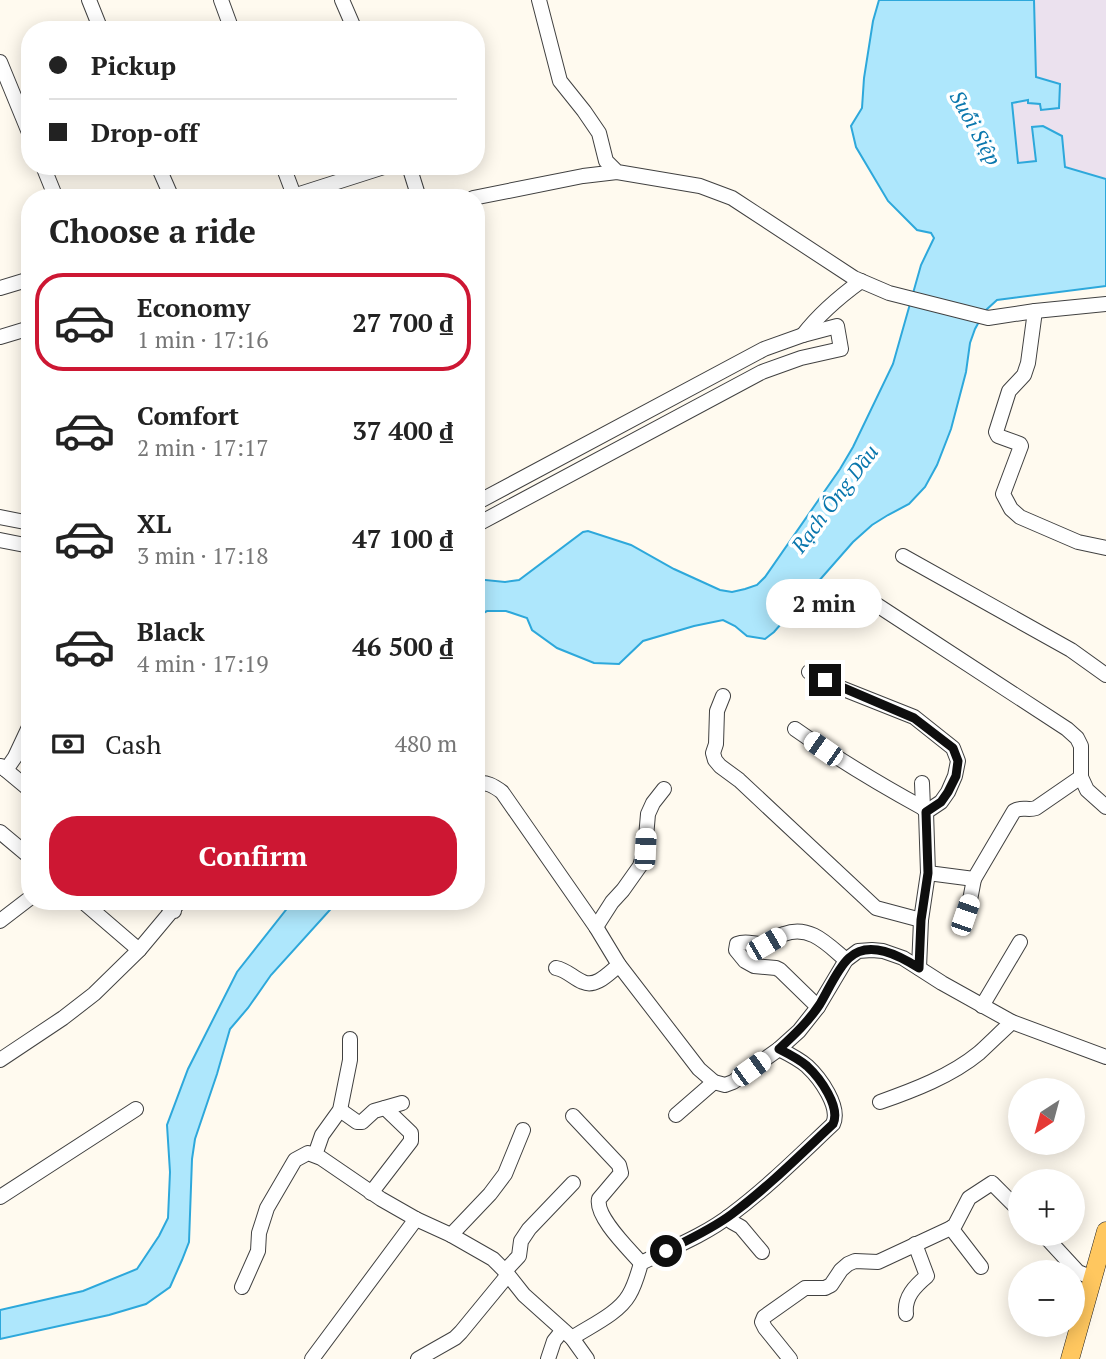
<!DOCTYPE html>
<html lang="en">
<head>
<meta charset="utf-8">
<style>
	:root { --surface:#fff; --page:#f6f6f6; --text:#222; --muted:#767676; --line:#e0e0e0; --accent:#cd1733 }
	body { margin:0; font-family:"PT Serif",serif; background:var(--page); color:var(--text); height:100vh; display:flex; flex-direction:column; font-size:26px; white-space:nowrap }
	* { box-sizing:border-box; margin:0 }
	p { font-size:23px; color:var(--muted) }
	.icon { flex:none; width:38px; height:38px; fill:none; stroke:currentColor; stroke-width:2; stroke-linecap:round; stroke-linejoin:round }
	.map { position:relative; flex:1; overflow:hidden }
	.side { position:absolute; left:21px; top:189px; width:464px; height:721px; display:flex; flex-direction:column; background:var(--surface); border-radius:28px; box-shadow:0 4px 18px #0003 }
	.side>* { flex:none }
	.guide { position:absolute; left:21px; top:21px; width:464px; height:154px; border-radius:28px; box-shadow:0 4px 18px #0003; display:grid; align-content:center; height:154px; padding:0 28px; background:var(--surface) }
	.needle { width:46px; rotate:216deg }
	.tools { position:absolute; left:1008px; top:1078px; display:grid; gap:14px }
	.tools a { display:grid; place-items:center; width:77px; height:77px; border-radius:50%; background:var(--surface); box-shadow:0 4px 18px #0003; font-size:35px }
	.end { position:absolute; width:32px; height:32px; margin:-16px; border:9px solid #0e0e0e; background:#fff; box-shadow:0 0 0 4px #fff }
	.from { border-radius:50% }
	.bubble { position:absolute; height:49px; border-radius:24px; background:var(--surface); box-shadow:0 4px 18px #0003; font-size:23px; font-weight:700; line-height:49px; text-align:center }
	.car { position:absolute; width:21px; height:42px; margin:-21px -10px; border-radius:9px; box-shadow:0 0 5px 2px #0007; background:linear-gradient(#fff 24%,#345 0 40%,#fff 0 76%,#345 0 86%,#fff 0) }
	.guide b { display:flex; align-items:center; gap:24px; height:66px; font-size:26px }
	.guide b+b { border-top:2px solid var(--line) }
	.guide i { width:18px; height:18px; background:var(--text) }
	ul { padding:0; list-style:none }
	li { display:flex; align-items:center; gap:21px; height:98px; margin:0 14px 10px; padding:0 14px; border:4px solid transparent; border-radius:28px }
	li div { flex:1 }
	li b { display:block; font-size:26px }
	li em { font-style:normal; font-weight:700 }
	li.on { border-color:var(--accent) }
	li>.icon { width:63px; height:63px; stroke-width:1.5 }
	h2 { padding:0 28px; font-size:32px; line-height:84px }
	.pay { display:flex; align-items:center; gap:18px; height:77px; padding:0 28px; font-size:26px }
	.pay p { margin-inline-start:auto }
	.action { display:flex; gap:14px; margin-top:auto; padding:14px 28px }
	.action a { flex:1; height:80px; border-radius:28px; background:var(--accent); color:#fff; font-size:28px; font-weight:700; line-height:80px; text-align:center }
	.map>svg:first-child { display:block }
</style>
</head>
<body>
<div class="map">
<svg width="1106" height="1359" viewBox="0 0 1106 1359">
	<rect width="100%" height="100%" fill="#fffaef"/>
	<polygon fill="#ebe1ee" points="1034,0 1106,0 1106,179 1065,167 1062,137 1032,127 1036,161 1018,164 1012,103 1029,100 1040,104 1041,110 1059,108 1036,77"/>
	<g fill="#aee7fc" stroke="#2da8db" stroke-width="2">
		<polygon points="879,0 1034,0 1036,77 1060,84 1059,108 1041,110 1040,104 1028,103 1028,100 1012,103 1018,163 1036,161 1032,127 1043,126 1062,136 1065,167 1106,179 1106,286 997,300 985,311 975,329 970,343 966,372 951,429 937,465 925,487 909,504 888,515 872,525 853,542 774,632 765,639 747,636 735,626 723,620 694,626 643,641 619,664 594,663 557,648 532,630 527,618 506,611 487,611 476,617 476,579 505,582 519,580 583,532 588,531 631,545 674,569 720,590 732,592 745,589 757,585 765,577 840,469 853,447 893,364 921,265 934,238 931,233 917,230 888,201 856,147 851,126 862,108 864,78 873,21"/>
		<polygon points="293,901 338,901 271,975 248,1008 230,1029 217,1074 195,1139 192,1159 189,1242 182,1260 170,1287 146,1304 109,1315 0,1339 0,1310 83,1291 137,1269 159,1236 168,1218 170,1172 167,1125 188,1069 237,972"/>
	</g>
	<g fill="none" stroke-linecap="round" stroke-linejoin="round">
		<defs>
			<g id="minor">
				<polyline points="89,0 101,30"/>
				<polyline points="221,0 232,30"/>
				<polyline points="342,0 355,30"/>
				<polyline points="539,0 560,81 584,111 599,133 606,161 617,172 700,186 732,198 854,278 889,293 988,318 1035,311 1106,304"/>
				<polyline points="0,62 30,135"/>
				<polyline points="43,166 56,198"/>
				<polyline points="158,166 172,198"/>
				<polyline points="283,166 295,198"/>
				<polyline points="409,166 419,198"/>
				<polyline points="287,198 387,166"/>
				<polyline points="473,198 583,176 617,172"/>
				<polyline points="0,288 30,279"/>
				<polyline points="1035,311 1028,363 1024,375 1009,391 996,432 998,436 1020,444 1021,446 1003,494 1011,509 1020,517 1078,542 1106,548"/>
				<path d="M 803,335 C 820,313 839,297 861,281"/>
				<polyline points="0,337 30,328"/>
				<polyline points="476,503 764,349 803,335 837,326 841,349 801,358 762,372 476,525"/>
				<polyline points="0,517 30,523"/>
				<polyline points="0,540 30,546"/>
				<polyline points="903,556 1071,650 1106,675"/>
				<polyline points="877,605 1067,729 1077,738 1081,746 1081,777 1087,790 1106,807"/>
				<polyline points="809,672 841,688 914,717 953,748 958,761 955,776 948,792 941,802 926,812"/>
				<polyline points="723,696 717,711 716,744 713,753 715,760 720,766 739,780 876,908 921,920"/>
				<path d="M 795,729 C 836,758 879,784 923,808"/>
				<polyline points="1,766 30,790"/>
				<polyline points="6,770 15,757 30,725"/>
				<path d="M 476,784 C 486,781 494,786 502,792 L 596,927 L 619,965 L 699,1069 L 714,1082 L 725,1085 L 733,1082 L 779,1049 L 799,1031 L 818,1007 L 846,960 L 858,951 L 872,950 L 883,951 L 903,958 L 942,983 L 1012,1022 L 1106,1057"/>
				<polyline points="0,832 30,857"/>
				<path d="M 928,873 L 974,879 L 1014,811 C 1023,806 1027,811 1036,808 L 1081,777"/>
				<polyline points="82,901 139,950"/>
				<polyline points="163,901 174,911"/>
				<polyline points="965,915 970,900 974,879"/>
				<polyline points="0,921 30,898"/>
				<polyline points="596,927 612,902 623,890 640,866 645,849 648,814 653,803 664,789"/>
				<path d="M 556,968 C 567,970 573,978 583,982 C 596,988 609,973 619,965"/>
				<polyline points="919,968 921,920 928,873 926,812 923,808 922,783"/>
				<polyline points="982,1006 1020,942"/>
				<path d="M 818,1007 L 780,970 L 776,968 L 754,966 L 745,961 L 736,950 L 737,944 C 747,940 754,945 764,944 C 771,943 777,936 784,934 C 810,924 828,945 846,960"/>
				<polyline points="0,1060 63,1018 94,994 139,950 180,901"/>
				<path d="M 880,1102 C 914,1090 951,1076 979,1053 C 990,1043 1001,1032 1012,1022"/>
				<polyline points="340,1110 357,1122 362,1122 374,1111 402,1103"/>
				<polyline points="676,1115 714,1082"/>
				<path d="M 573,1116 L 619,1165 L 621,1173 L 599,1199 C 595,1217 630,1250 641,1263"/>
				<polyline points="315,1155 322,1135 340,1110 350,1060 350,1039"/>
				<polyline points="371,1193 411,1141 411,1133 385,1108"/>
				<polyline points="0,1197 136,1109"/>
				<polyline points="728,1217 732,1222 741,1227 762,1252"/>
				<polyline points="951,1228 981,1267"/>
				<polyline points="1043,1234 1078,1272 1093,1278"/>
				<polyline points="451,1235 490,1194 505,1174 523,1130"/>
				<polyline points="505,1271 519,1256 521,1241 529,1229 573,1183"/>
				<polyline points="242,1287 258,1251 259,1233 267,1208 295,1160 308,1153 321,1158 381,1199 416,1219 451,1235 493,1259 505,1271 524,1295 572,1338 587,1359"/>
				<path d="M 906,1314 C 904,1297 915,1286 927,1276 L 915,1244"/>
				<path d="M 572,1338 C 590,1326 618,1314 629,1295 C 635,1285 638,1274 641,1263 C 672,1248 705,1235 732,1214 C 768,1187 800,1155 833,1124 C 841,1107 820,1078 807,1066 C 799,1059 789,1054 779,1049"/>
				<polyline points="312,1359 416,1219"/>
				<polyline points="418,1359 455,1338 461,1332 507,1276"/>
				<polyline points="548,1359 554,1341 562,1331"/>
				<polyline points="790,1359 765,1328 762,1322 764,1317 805,1288 825,1288 831,1285 841,1270 848,1264 855,1261 878,1262 951,1228 955,1225 969,1198 992,1183 1020,1211"/>
			</g>
			<polyline id="major" points="1070,1359 1106,1231"/>
		</defs>
		<use href="#minor" stroke="#414141" stroke-width="16"/>
		<use href="#major" stroke="#1f1f1f" stroke-width="19"/>
		<use href="#minor" stroke="#fff" stroke-width="14"/>
		<use href="#major" stroke="#ffc75f" stroke-width="18"/>
	</g>
	<g fill="none" stroke-linecap="round" stroke-linejoin="round">
		<path stroke="#0e0e0e" stroke-width="9" d="M 666,1251 C 688,1240 712,1229 732,1214 C 768,1187 800,1155 833,1124 C 841,1107 820,1078 807,1066 C 799,1059 789,1054 779,1049 C 794,1035 809,1021 820,1004 C 828,991 837,969 849,958 C 869,939 900,956 919,968 L 921,920 L 928,873 L 926,812 L 941,802 L 948,792 L 956,776 L 958,761 L 953,748 L 914,718 L 825,680"/>
	</g>
	<g text-anchor="middle" stroke-width="7" stroke-linejoin="round" paint-order="stroke">
		<g font-size="21" font-style="italic" fill="#0a77ad" stroke="#fff">
			<text transform="translate(975 128) rotate(61)" y="7">Suối Siệp</text>
			<text transform="translate(835 499) rotate(-53)" y="7">Rạch Ông Dầu</text>
		</g>
	</g>
</svg>
<div class="tools">
<a><svg class="needle" viewBox="-14 -14 28 28"><path d="M0-13l5 13h-10z" fill="#e53935"/><path d="M0 13l5-13h-10z" fill="#767676"/></svg></a>
<a>+</a>
<a>−</a>
</div>
<i class="end from" style="left:666px;top:1251px"></i>
<i class="end" style="left:825px;top:680px"></i>
<div class="bubble" style="left:766px;top:579px;width:116px">2 min</div>
<i class="car" style="left:823px;top:749px;rotate:305deg"></i>
<i class="car" style="left:645px;top:849px;rotate:3deg"></i>
<i class="car" style="left:965px;top:915px;rotate:19deg"></i>
<i class="car" style="left:766px;top:944px;rotate:60deg"></i>
<i class="car" style="left:751px;top:1069px;rotate:54deg"></i>
<div class="guide">
<b><i class="from"></i>Pickup</b>
<b><i></i>Drop-off</b>
</div>
<section class="side">
<h2>Choose a ride</h2>
<ul>
<li class="on"><svg class="icon" aria-label="car" viewBox="0 0 24 24"><path d="M5 17H2v-5l4-1 3-4h7l3 4 3 1v5h-3M9 17h6M6 11h13"/><circle cx="7" cy="17" r="2"/><circle cx="17" cy="17" r="2"/></svg><div><b>Economy</b><p>1 min · 17:16</p></div><em>27 700 ₫</em></li>
<li><svg class="icon" aria-label="car" viewBox="0 0 24 24"><path d="M5 17H2v-5l4-1 3-4h7l3 4 3 1v5h-3M9 17h6M6 11h13"/><circle cx="7" cy="17" r="2"/><circle cx="17" cy="17" r="2"/></svg><div><b>Comfort</b><p>2 min · 17:17</p></div><em>37 400 ₫</em></li>
<li><svg class="icon" aria-label="car" viewBox="0 0 24 24"><path d="M5 17H2v-5l4-1 3-4h7l3 4 3 1v5h-3M9 17h6M6 11h13"/><circle cx="7" cy="17" r="2"/><circle cx="17" cy="17" r="2"/></svg><div><b>XL</b><p>3 min · 17:18</p></div><em>47 100 ₫</em></li>
<li><svg class="icon" aria-label="car" viewBox="0 0 24 24"><path d="M5 17H2v-5l4-1 3-4h7l3 4 3 1v5h-3M9 17h6M6 11h13"/><circle cx="7" cy="17" r="2"/><circle cx="17" cy="17" r="2"/></svg><div><b>Black</b><p>4 min · 17:19</p></div><em>46 500 ₫</em></li>
</ul>
<div class="pay"><svg class="icon" aria-label="cash" viewBox="0 0 24 24"><path d="M3 7h18v10H3z"/><circle cx="12" cy="12" r="2"/></svg>Cash<p>480 m</p></div>
<div class="action"><a>Confirm</a></div>
</section>
</div>
</body>
</html>
